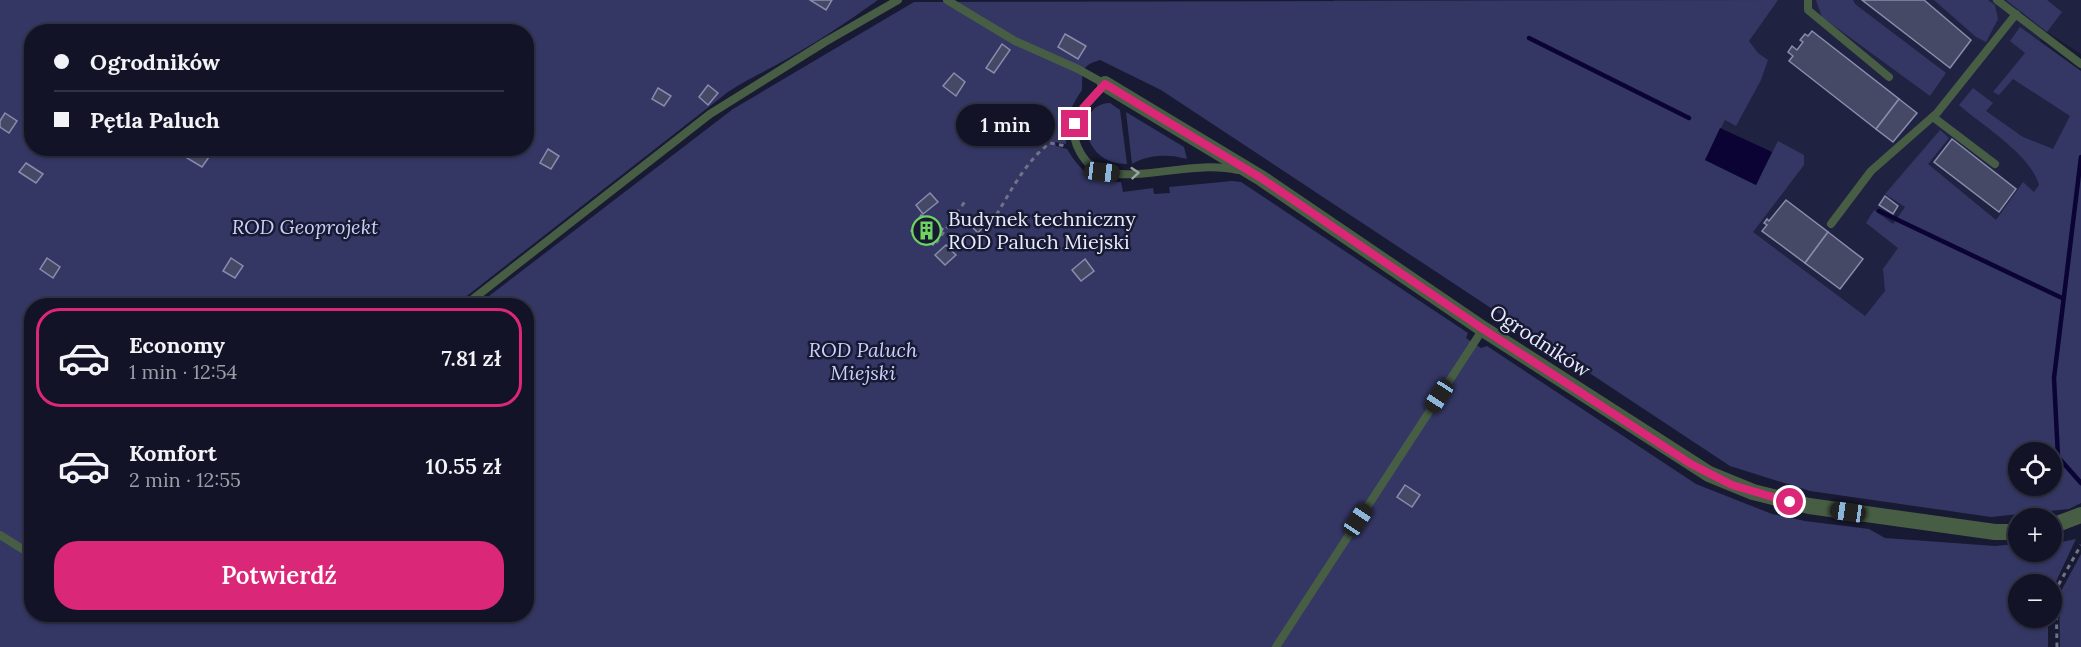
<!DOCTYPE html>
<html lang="pl">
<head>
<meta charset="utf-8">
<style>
	:root { --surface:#121326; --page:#1f2032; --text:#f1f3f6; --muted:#9c9ea7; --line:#313243; --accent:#db2777 }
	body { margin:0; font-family:Lora,serif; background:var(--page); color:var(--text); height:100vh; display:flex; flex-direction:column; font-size:22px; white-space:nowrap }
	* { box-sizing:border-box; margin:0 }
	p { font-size:20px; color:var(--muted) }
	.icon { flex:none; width:33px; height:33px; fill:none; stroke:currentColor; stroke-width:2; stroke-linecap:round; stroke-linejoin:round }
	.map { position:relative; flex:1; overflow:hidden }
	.details { position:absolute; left:24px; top:298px; width:510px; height:324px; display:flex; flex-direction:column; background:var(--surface); border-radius:24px; box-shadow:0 2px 4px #0004,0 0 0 2px var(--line) }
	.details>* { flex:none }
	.top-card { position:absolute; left:24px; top:24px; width:510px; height:132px; border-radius:24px; box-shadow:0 2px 4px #0004,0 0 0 2px var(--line); display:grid; align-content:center; height:132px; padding:0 30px; background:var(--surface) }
	.controls { position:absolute; left:2008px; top:442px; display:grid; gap:12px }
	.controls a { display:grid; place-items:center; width:54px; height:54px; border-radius:50%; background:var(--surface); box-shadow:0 2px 4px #0004,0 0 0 2px var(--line); font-size:30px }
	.end { position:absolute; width:27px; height:27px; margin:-14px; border:8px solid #db2777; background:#fff; box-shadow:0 0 0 3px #fff }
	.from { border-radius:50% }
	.bubble { position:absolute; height:42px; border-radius:21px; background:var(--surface); box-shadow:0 2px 4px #0004,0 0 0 2px var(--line); font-size:20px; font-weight:600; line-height:42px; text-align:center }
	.car { position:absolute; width:18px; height:36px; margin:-18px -9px; border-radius:8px; box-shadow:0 0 4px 2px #0007; background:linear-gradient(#222 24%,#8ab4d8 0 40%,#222 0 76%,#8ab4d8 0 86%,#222 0) }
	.top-card b { display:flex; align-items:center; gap:21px; height:57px; font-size:22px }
	.top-card b+b { border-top:2px solid var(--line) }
	.top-card i { width:15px; height:15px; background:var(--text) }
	ul { padding:10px 0 0; list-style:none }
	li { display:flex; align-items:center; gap:18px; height:99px; margin:0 12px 9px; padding:0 18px; border:3px solid transparent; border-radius:24px }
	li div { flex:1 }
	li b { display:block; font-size:22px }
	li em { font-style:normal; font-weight:600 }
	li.on { border-color:var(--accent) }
	li>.icon { width:54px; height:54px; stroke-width:1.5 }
	.cta { display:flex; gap:12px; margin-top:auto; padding:12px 30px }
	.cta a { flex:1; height:69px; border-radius:24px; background:var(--accent); color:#fff; font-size:24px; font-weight:600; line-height:69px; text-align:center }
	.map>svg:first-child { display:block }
</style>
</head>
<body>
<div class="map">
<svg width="2081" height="647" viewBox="0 0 2081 647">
	<rect width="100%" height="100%" fill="#181932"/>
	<polygon fill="#202241" points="1333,0 2081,0 2081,54 2047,32 2029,56 2081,111 1882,478"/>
	<g fill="#343764" fill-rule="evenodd">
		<path d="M 0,0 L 878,0 C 846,23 811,46 776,65 C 760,74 744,81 728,92 L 454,306 L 32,306 L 32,615 L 526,615 L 526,306 L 476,306 L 733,109 L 914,2 L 1778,0 L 1749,41 L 1758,53 L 1768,60 L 1761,80 L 1736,126 L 1725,120 L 1705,160 L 1756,185 L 1778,141 L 1804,155 L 1804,165 L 1753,232 L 1865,316 L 1885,291 L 1883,269 L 1898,248 L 1866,223 L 1874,210 L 1893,224 L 1905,207 L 1885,194 L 1940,130 L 1949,138 L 1928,164 L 1996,220 L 2023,182 L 2034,192 L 2039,185 C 2031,155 1983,126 1959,105 L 1973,88 L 1993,103 L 1986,111 L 2023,137 L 2053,149 L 2070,116 L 2013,79 L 1999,95 L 1993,92 L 2025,53 L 2010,41 L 2020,27 L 2081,71 L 2081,503 L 2069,509 L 1991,517 L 1810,491 L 1730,466 L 1161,90 L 1100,60 C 1079,66 1083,73 1082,90 C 1069,109 1065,120 1066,144 L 1055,142 L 1056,146 L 1067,149 C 1081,172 1094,183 1121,182 L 1123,192 L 1153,188 L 1154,194 L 1170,193 L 1169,187 L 1232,181 L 1241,182 L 1468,333 L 1466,338 L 1481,348 L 1487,346 L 1696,484 L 1772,514 L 1805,521 L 1869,529 L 1885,538 L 1995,546 L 2016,544 L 2019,552 L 2052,552 L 2052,544 L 2076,539 L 2052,590 L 2052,585 L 2019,585 L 2019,618 L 2048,618 L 2048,647 L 0,647 ZM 32,32 L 526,32 L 526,148 L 32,148 ZM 2019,453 L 2052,453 L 2052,486 L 2019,486 Z"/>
		<polygon points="1816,0 1853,0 1855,4 1946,73 1930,96 1822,17"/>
		<polygon points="1934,0 1988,0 1995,5 1998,19 1986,42 1976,37"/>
		<polygon points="2006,0 2047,0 2062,12 2047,32"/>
		<path d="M 1110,103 L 1120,110 L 1127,164 C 1081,165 1073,104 1110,103 Z"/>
		<path d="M 1126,112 L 1184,147 L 1187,159 C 1169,154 1149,154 1132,164 Z"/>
		<polygon points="2081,554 2081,647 2060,647 2059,595"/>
	</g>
	<polygon fill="#0a0333" points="1720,128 1772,152 1756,185 1705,160"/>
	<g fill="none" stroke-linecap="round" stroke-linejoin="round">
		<g stroke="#0a0333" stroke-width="4.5">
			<polyline points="1529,38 1689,118"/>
			<polyline points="1879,211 2062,298"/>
			<polyline points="2081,483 2058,457 2054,378 2081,157"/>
		</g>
	</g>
	<g fill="#464966" stroke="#888cad" stroke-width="1.5">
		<polygon points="810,0 832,0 826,10"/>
		<polygon points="1862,0 1924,0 1971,40 1950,68"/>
		<polygon points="1812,31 1899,99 1876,129 1789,61 1793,56 1788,52 1792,46 1797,50 1803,42 1800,40 1805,34 1808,36"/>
		<polygon points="1065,34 1086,46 1078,59 1058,47"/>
		<polygon points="1002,44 1010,50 994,73 986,68"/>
		<polygon points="954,73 965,82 956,96 943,86"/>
		<polygon points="708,85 718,93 708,105 699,97"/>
		<polygon points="658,88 671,96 664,106 652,99"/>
		<polygon points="1899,99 1917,113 1893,142 1876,129"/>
		<polygon points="5,113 17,121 9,133 0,127 0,121"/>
		<polygon points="1952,139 2016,189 1999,212 1934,162"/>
		<polygon points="193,148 209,157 202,167 187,158"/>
		<polygon points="548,149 559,156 551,169 540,163"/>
		<polygon points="26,163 43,174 36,183 19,172"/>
		<polygon points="930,193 938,202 923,214 916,205"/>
		<polygon points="1885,196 1898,206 1893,214 1879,205"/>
		<polygon points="1786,200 1828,232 1805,263 1762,231 1767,225 1764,223 1767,219 1769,221"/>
		<polygon points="921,215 943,229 933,245 911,231"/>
		<polygon points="974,216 984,226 978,233 968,223"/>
		<polygon points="1828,232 1863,259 1840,289 1805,263"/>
		<polygon points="946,245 956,255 945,265 935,255"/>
		<polygon points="47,258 60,267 53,278 40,269"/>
		<polygon points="231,258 243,266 235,278 223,271"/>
		<polygon points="1085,259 1094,271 1081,281 1072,270"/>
		<polygon points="1405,485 1420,495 1412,507 1397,497"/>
	</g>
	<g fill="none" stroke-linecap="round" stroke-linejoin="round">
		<g stroke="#707288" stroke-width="3" stroke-dasharray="4.5 4.5" stroke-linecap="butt">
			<path d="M 986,239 L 989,227 C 1007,199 1023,163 1050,143 L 1066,146"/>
			<polyline points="936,243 966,200"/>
			<polyline points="2057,647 2056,589 2081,545"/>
		</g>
		<g stroke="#475e44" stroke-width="8">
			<path d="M 947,0 L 1015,41 L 1078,69 L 1105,84 C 1089,101 1065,122 1078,148 C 1083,159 1092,169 1104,172 C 1144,181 1194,160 1238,170"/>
			<polyline points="1808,0 1808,10 1889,77"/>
			<polyline points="1997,0 2081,64"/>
			<polyline points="1933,117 1995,164"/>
			<polyline points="1831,224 1871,171 1937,113 2016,14"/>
			<polyline points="464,306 710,114 825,42 898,0"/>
			<polyline points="0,535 32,555"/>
			<polyline points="1276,647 1483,329"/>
		</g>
		<g stroke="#475e44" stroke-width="16">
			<polyline points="1105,84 1261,178 1483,329 1709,474 1753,492 1809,506 1995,532 2019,532"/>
			<polyline points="2052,526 2081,515"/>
		</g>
	</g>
	<defs><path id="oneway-chevron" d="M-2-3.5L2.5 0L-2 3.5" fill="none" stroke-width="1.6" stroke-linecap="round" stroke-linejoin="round" transform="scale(1.5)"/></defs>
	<use stroke="#98a4a0" href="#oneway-chevron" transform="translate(1135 173) rotate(-5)"/>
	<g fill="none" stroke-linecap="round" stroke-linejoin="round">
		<polyline stroke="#db2777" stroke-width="8" points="1075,124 1083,108 1105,84 1261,178 1483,329 1691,464 1732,485 1790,502"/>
	</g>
	<defs>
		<symbol id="building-ring" viewBox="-11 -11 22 22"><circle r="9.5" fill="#181932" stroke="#6dd361" stroke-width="1.5"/><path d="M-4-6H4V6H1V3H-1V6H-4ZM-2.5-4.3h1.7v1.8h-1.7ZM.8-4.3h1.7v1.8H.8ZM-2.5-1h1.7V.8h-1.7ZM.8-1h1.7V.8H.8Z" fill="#6dd361"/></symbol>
	</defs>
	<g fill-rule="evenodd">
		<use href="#building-ring" x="910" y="214" width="33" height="33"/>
	</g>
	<g text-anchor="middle" stroke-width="5" stroke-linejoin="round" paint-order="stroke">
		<g font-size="20" fill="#e9ebfd" stroke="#181932" text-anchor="start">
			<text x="948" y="226">Budynek techniczny<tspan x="948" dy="23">ROD Paluch Miejski</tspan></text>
		</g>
		<g font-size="20" font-style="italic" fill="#cbd0f9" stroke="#181932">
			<text x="305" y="234">ROD Geoprojekt</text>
			<text x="863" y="357">ROD Paluch<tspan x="863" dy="23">Miejski</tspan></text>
		</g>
		<g font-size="20" fill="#e9ebfd" stroke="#181932">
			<text transform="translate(1540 341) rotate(33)" y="7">Ogrodników</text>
		</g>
	</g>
</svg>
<div class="controls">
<a><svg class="icon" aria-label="locate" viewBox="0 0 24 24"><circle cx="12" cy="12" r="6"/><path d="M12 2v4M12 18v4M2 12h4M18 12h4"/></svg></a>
<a>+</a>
<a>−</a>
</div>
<i class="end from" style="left:1790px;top:502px"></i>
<i class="end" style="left:1075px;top:124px"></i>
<div class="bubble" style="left:956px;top:104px;width:99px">1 min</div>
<i class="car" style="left:1102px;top:172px;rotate:97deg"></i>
<i class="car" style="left:1439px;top:396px;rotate:213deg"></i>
<i class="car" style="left:1848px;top:512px;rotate:278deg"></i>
<i class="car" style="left:1358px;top:520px;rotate:34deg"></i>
<div class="top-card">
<b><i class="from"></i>Ogrodników</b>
<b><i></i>Pętla Paluch</b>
</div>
<section class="details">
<ul>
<li class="on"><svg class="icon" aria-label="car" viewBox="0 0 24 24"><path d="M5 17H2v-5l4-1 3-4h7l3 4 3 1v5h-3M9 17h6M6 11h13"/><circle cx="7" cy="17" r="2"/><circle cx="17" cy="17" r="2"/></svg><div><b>Economy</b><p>1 min · 12:54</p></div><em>7.81 zł</em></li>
<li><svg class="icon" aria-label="car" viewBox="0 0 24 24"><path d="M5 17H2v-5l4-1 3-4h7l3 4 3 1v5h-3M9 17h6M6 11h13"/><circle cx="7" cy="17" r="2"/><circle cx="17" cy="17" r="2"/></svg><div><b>Komfort</b><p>2 min · 12:55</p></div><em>10.55 zł</em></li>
</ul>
<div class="cta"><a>Potwierdź</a></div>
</section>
</div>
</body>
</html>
